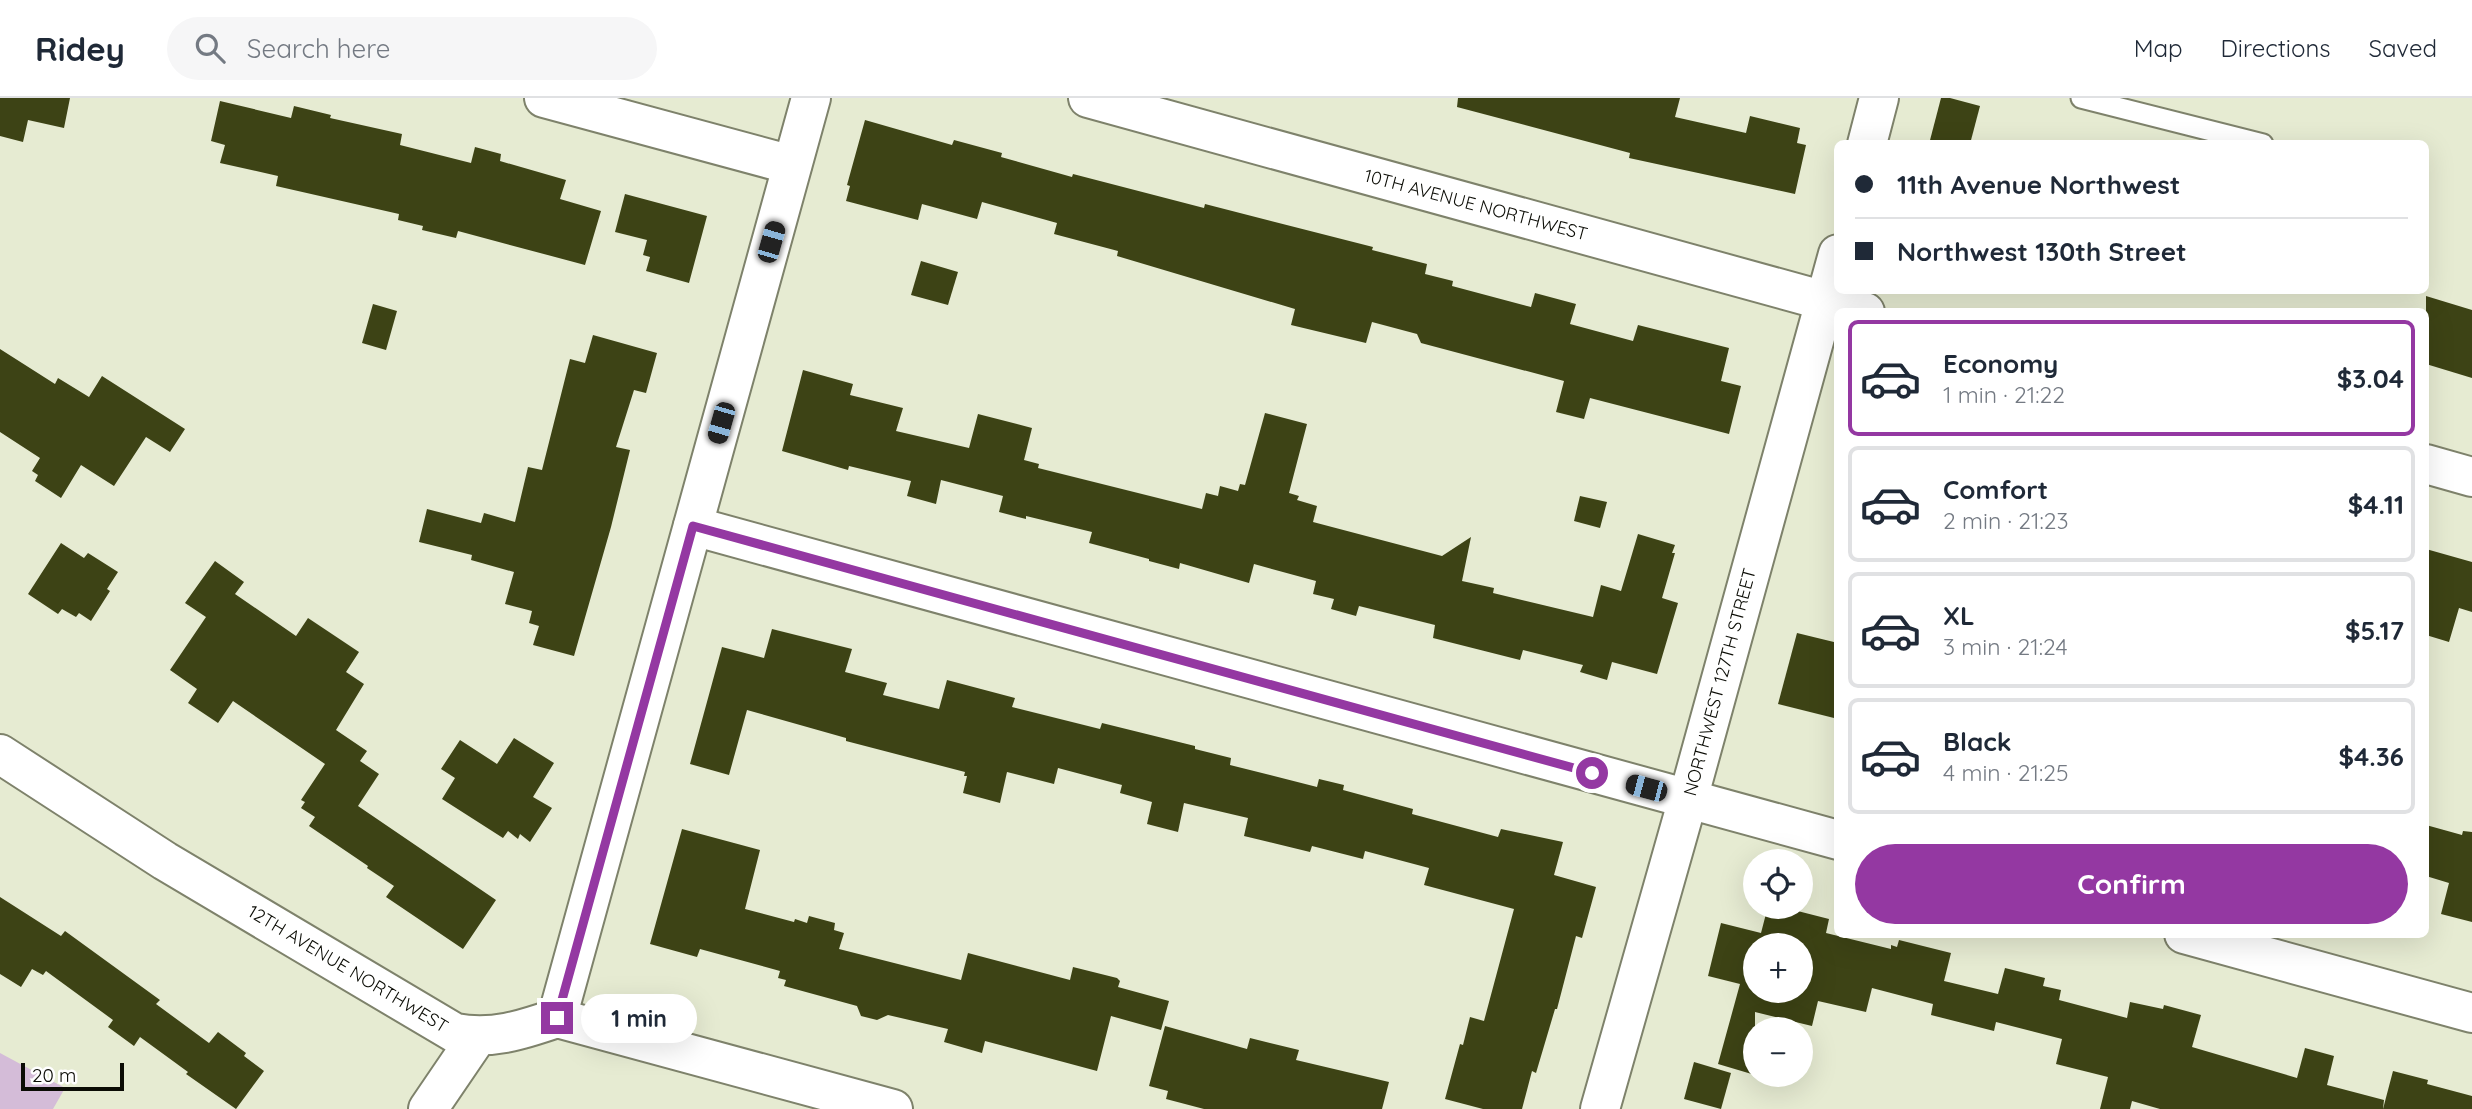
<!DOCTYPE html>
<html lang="en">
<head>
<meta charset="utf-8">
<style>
	:root { --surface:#fff; --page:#f6f6f7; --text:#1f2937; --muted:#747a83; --line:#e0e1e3; --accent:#9438a2 }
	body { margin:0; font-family:Quicksand,sans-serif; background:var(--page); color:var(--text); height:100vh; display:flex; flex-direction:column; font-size:26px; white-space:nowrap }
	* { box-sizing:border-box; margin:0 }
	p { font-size:23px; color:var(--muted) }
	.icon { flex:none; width:38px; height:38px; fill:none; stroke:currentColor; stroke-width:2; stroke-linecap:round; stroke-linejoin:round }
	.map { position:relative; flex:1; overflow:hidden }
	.side { position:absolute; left:1834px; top:210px; width:595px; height:630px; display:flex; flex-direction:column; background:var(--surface); border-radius:10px; box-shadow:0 7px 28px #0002 }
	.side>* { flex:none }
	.hud { position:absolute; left:1834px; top:42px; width:595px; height:154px; border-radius:10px; box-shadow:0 7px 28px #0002; display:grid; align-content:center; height:154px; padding:0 21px; background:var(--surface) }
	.tools { position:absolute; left:1743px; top:751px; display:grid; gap:14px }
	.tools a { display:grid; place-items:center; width:70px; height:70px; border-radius:50%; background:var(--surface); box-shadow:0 7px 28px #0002; font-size:35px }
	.scale { position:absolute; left:21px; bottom:18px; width:103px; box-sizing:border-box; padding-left:7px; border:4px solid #0b0c05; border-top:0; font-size:19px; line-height:24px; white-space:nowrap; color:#0b0c05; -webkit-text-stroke:5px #fff; paint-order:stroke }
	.end { position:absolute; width:32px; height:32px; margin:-16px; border:9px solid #9438a2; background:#fff; box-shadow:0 0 0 4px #fff }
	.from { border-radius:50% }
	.bubble { position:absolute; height:49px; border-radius:24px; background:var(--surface); box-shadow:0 7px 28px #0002; font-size:23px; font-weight:700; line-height:49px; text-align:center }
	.car { position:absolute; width:21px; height:42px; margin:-21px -10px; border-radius:9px; box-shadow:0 0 5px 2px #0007; background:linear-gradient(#222 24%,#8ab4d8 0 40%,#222 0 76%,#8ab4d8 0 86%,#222 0) }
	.hud b { display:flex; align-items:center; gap:24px; height:66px; font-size:26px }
	.hud b+b { border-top:2px solid var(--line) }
	.hud i { width:18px; height:18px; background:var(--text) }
	ul { padding:12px 0 0; list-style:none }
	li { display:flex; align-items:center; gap:21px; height:116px; margin:0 14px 10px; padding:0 7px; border:4px solid var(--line); border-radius:10px }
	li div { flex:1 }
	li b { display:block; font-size:26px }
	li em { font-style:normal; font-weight:700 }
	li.on { border-color:var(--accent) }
	li>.icon { width:63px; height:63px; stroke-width:1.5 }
	.button { display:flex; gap:14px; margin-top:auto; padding:14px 21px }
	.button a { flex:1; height:80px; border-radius:42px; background:var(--accent); color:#fff; font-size:28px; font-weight:700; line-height:80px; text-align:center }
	header { display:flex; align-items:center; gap:42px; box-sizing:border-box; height:98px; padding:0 35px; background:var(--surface); border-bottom:2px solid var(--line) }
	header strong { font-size:33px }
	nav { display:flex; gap:38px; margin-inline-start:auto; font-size:24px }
	.search { width:490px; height:63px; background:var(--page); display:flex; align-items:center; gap:18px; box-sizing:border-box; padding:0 24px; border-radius:38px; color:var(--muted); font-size:26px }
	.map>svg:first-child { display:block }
</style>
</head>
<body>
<header>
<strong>Ridey</strong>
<div class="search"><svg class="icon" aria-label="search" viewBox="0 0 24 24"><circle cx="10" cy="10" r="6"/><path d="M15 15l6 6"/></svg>Search here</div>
<nav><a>Map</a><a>Directions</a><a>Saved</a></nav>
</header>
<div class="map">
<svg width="2472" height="1011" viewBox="0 0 2472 1011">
	<rect width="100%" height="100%" fill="#e6ebd2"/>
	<polygon fill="#d4bcd8" points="0,955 65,990 53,1011 0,1011"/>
	<g fill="#3d4315" fill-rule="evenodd">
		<polygon points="0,0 70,0 64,30 28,22 23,44 0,38"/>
		<polygon points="1458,0 1680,0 1675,19 1746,35 1750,18 1800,30 1797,45 1806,47 1795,96 1629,60 1630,55 1457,9"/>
		<polygon points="1941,0 1950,0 1980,8 1970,46 1929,46"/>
		<polygon points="220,3 291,20 294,8 331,17 330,20 402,36 400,47 471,65 475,49 501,56 500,63 566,82 560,101 601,113 585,167 458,133 456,140 422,132 423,128 398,122 399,116 276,88 278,78 220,65 225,47 211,43"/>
		<polygon points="865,22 952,47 954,42 1002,55 1001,59 1072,79 1073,76 1204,110 1205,106 1373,149 1372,152 1427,166 1425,176 1453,183 1452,188 1531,209 1535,195 1576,206 1570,226 1633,243 1638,227 1729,250 1721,283 1741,288 1729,336 1590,300 1584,321 1556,314 1564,283 1421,245 1417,236 1372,224 1366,245 1291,227 1295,211 1117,158 1118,153 1054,136 1057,125 982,104 977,121 922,106 918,122 846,103 850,88 847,87"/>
		<polygon points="625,96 707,118 689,185 646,173 650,159 643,157 647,142 615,134"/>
		<polygon points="921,163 958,174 948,207 911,197"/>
		<polygon points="2426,198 2472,212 2472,280 2426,266"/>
		<polygon points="373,206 397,213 386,252 362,245"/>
		<polygon points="593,237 657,255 646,295 634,292 616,349 630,352 611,429 574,558 533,547 539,528 529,525 532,513 505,506 514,474 471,462 472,457 419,444 427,411 481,425 484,415 515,424 528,369 542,372 570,261 585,265"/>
		<polygon points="0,251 55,286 58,280 89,299 102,278 185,331 170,354 146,339 114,388 81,367 61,400 35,383 38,377 32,373 40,360 0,334"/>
		<polygon points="803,272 853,286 850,297 903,310 896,333 969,350 978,316 1032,330 1024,362 1039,366 1038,370 1202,411 1206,395 1218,398 1220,388 1238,393 1240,386 1245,387 1265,315 1307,326 1289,395 1299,398 1297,402 1317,408 1313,424 1442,458 1471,439 1462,483 1494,490 1493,495 1593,519 1601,487 1621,493 1638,436 1675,447 1672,455 1675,455 1662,500 1678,505 1657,576 1612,564 1607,582 1580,574 1583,567 1523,552 1520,562 1433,540 1435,527 1359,508 1356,518 1331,511 1334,501 1313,496 1316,483 1254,466 1249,485 1180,465 1179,471 1149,463 1149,461 1089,445 1092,434 1026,418 1026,421 999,414 1003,398 941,382 936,406 907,398 911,383 849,368 848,372 782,353"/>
		<polygon points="1580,398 1607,404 1600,430 1574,423"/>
		<polygon points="61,445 84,460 88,455 118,474 107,491 110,493 91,523 79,515 76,519 62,511 58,516 28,496"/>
		<polygon points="2426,451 2472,464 2472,514 2459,510 2449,544 2426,537"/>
		<polygon points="215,463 244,484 235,496 296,538 308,520 359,554 346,574 364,586 336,632 367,653 360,663 379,676 358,708 496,802 463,851 386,799 394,788 367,770 368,768 309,728 315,719 301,710 305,704 301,702 325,666 233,603 218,625 188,605 197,591 170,572 206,519 185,505"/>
		<polygon points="772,531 852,551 845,574 887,585 883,597 939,611 947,582 1015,600 1012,609 1100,631 1102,625 1195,648 1195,651 1231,660 1230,667 1317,689 1319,681 1344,687 1343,692 1413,711 1412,716 1498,739 1501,731 1563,744 1554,777 1596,789 1582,840 1576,838 1557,911 1555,911 1536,975 1532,973 1522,1011 1483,1011 1445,1001 1460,946 1463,947 1470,919 1484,923 1514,811 1424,787 1429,770 1365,753 1363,761 1312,748 1310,754 1244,738 1248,720 1184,705 1178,734 1147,726 1152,704 1120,695 1122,687 1058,670 1054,686 1007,674 1000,705 963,695 967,678 964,678 965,674 846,643 846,640 747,612 729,677 690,666 722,549 764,560"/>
		<polygon points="1797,535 1838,545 1838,621 1778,606"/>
		<polygon points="514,640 554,665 533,699 552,710 530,744 520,736 518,741 508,733 503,740 442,701 455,680 441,671 460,642 497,666"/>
		<polygon points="2426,727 2462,737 2463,733 2472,734 2472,824 2441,816 2449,785 2426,778"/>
		<polygon points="682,731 760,752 745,811 794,824 795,821 807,825 809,818 835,825 834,832 844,835 839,851 961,882 968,855 1070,882 1073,869 1117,880 1120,883 1118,889 1169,903 1161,932 1111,918 1097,973 985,943 982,955 944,944 948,931 888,917 877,922 861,918 857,908 784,888 786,882 778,880 780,873 700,851 697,859 650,846"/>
		<polygon points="0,799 61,838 65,833 160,902 156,906 209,945 218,934 246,955 244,958 264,973 236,1011 186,976 188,974 140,939 134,948 108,929 113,922 46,873 43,877 32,871 21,889 0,876"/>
		<path d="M 1768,808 L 1778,808 L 1829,821 L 1826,835 L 1891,851 L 1891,847 L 1897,849 L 1899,842 L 1951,855 L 1944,883 L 1998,896 L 2005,870 L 2045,880 L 2043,888 L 2061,892 L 2059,902 L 2127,920 L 2130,904 L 2163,911 L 2164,907 L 2201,917 L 2192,949 L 2297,980 L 2305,950 L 2334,958 L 2327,987 L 2384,1002 L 2383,1011 L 2160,1011 L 2132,1003 L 2130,1011 L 2100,1011 L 2108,979 L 2056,966 L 2062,941 L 1996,924 L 1994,933 L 1931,917 L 1933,906 L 1872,890 L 1866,914 L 1818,903 L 1812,928 L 1755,914 L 1755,977 L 1718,966 L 1740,886 L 1708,878 L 1721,825 L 1761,835 ZM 1755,847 L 1801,847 L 1801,892 L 1755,892 Z"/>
		<polygon points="1165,928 1247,951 1250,940 1299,952 1296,962 1389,984 1382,1011 1204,1011 1166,1001 1168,993 1149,988"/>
		<polygon points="1694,964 1731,975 1721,1011 1684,1001"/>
		<polygon points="2393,973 2428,982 2427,986 2472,998 2472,1011 2383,1011"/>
	</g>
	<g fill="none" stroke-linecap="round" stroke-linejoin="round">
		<defs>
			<polyline id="service" points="2081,0 2263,46"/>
			<g id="minor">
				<polyline points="544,0 792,67"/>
				<polyline points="1088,0 1865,214"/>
				<polyline points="1867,46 1879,0"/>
				<polyline points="2426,366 2472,379"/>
				<polyline points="693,428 1838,742"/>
				<path d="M 0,656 L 165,763 L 455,935 C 493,942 522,932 557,920 L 893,1011"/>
				<polyline points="2184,836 2472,915"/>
				<polyline points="557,920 811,0"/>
				<polyline points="428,1011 477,939"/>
				<polyline points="1600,1011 1688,701 1838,156"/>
			</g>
		</defs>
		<use href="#service" stroke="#7e826b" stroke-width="23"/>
		<use href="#minor" stroke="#7e826b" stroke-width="42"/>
		<use href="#service" stroke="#fff" stroke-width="19"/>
		<use href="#minor" stroke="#fff" stroke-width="38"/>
	</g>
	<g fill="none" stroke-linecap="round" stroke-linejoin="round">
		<polyline stroke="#9438a2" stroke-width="9" points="557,920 693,428 1592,675"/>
	</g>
	<g text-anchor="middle" stroke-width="7" stroke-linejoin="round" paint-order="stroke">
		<g font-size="18" fill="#0b0c05" stroke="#fff">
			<text transform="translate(1476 107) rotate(15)" y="6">10TH AVENUE NORTHWEST</text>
			<text transform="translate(1720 584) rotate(-75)" y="6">NORTHWEST 127TH STREET</text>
			<text transform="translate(348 871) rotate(31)" y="6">12TH AVENUE NORTHWEST</text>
		</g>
	</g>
</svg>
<div class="tools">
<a><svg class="icon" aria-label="locate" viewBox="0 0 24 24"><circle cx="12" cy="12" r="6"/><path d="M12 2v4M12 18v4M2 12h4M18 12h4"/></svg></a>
<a>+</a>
<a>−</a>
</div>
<div class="scale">20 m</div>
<i class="end from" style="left:1592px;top:675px"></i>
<i class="end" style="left:557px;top:920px"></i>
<div class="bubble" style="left:581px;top:896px;width:116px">1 min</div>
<i class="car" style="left:771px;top:144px;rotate:16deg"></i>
<i class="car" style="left:721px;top:325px;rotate:196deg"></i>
<i class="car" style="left:1646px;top:690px;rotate:285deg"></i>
<div class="hud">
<b><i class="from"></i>11th Avenue Northwest</b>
<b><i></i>Northwest 130th Street</b>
</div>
<section class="side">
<ul>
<li class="on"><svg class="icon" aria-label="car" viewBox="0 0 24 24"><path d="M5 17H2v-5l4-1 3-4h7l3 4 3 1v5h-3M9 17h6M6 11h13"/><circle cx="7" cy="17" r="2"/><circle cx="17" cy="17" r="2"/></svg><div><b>Economy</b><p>1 min · 21:22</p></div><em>$3.04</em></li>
<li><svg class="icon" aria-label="car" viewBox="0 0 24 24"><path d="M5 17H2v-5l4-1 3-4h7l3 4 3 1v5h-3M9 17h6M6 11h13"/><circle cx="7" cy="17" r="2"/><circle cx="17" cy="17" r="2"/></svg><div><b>Comfort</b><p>2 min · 21:23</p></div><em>$4.11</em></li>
<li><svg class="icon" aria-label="car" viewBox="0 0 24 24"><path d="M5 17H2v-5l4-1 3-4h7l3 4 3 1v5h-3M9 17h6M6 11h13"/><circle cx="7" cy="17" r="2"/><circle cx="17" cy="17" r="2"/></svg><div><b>XL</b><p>3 min · 21:24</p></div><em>$5.17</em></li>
<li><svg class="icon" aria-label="car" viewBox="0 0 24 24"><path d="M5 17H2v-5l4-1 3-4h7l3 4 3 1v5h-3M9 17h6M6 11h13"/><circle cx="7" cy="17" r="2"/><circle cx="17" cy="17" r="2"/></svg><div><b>Black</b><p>4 min · 21:25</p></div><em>$4.36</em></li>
</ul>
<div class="button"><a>Confirm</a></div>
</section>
</div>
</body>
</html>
